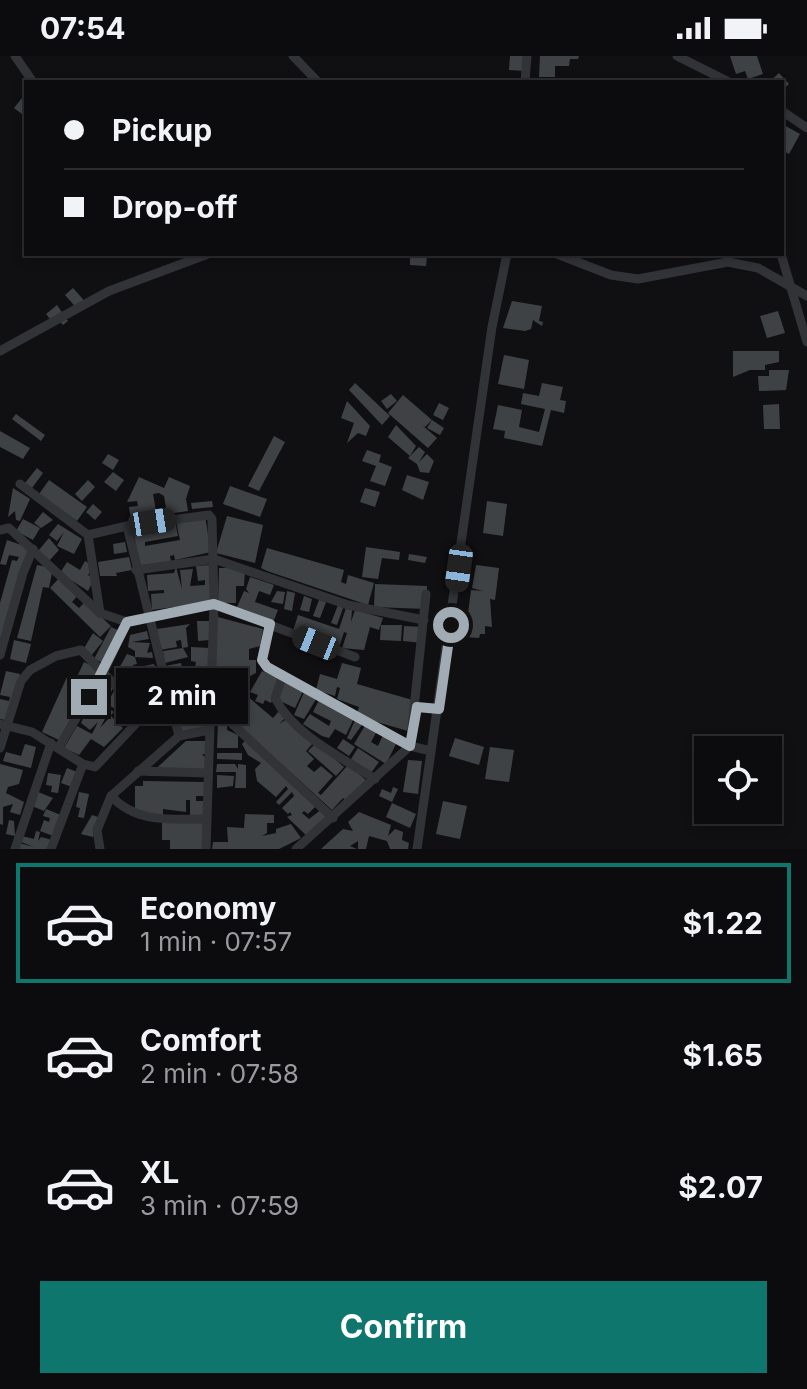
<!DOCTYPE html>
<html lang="en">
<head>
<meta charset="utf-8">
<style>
	:root { --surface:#0c0c0e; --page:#1a1a1c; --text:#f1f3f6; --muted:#9a9b9e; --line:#2c2c2e; --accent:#0f766e }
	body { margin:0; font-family:Inter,sans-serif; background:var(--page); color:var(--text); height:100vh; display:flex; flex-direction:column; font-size:30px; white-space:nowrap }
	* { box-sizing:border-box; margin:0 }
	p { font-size:26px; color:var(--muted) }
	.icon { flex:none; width:44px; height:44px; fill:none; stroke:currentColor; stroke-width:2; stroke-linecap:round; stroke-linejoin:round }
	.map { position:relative; height:793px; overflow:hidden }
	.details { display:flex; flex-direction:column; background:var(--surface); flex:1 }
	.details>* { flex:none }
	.top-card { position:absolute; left:24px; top:24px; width:760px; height:176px; border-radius:0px; box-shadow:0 4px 12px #0003,0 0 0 2px var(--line); display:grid; align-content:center; height:176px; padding:0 40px; background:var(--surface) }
	.buttons { position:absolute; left:694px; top:680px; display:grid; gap:16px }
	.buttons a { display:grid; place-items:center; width:88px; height:88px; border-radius:0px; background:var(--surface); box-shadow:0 4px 12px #0003,0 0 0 2px var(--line); font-size:40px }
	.end { position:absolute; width:36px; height:36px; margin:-18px; border:10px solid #a1abb3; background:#111; box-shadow:0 0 0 4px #111 }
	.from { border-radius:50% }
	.bubble { position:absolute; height:56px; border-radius:0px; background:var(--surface); box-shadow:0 4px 12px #0003,0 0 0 2px var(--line); font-size:26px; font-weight:700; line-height:56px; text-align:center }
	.car { position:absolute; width:24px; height:48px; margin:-24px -12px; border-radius:10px; box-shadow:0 0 6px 2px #0007; background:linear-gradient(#222 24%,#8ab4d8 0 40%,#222 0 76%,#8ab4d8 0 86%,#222 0) }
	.top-card b { display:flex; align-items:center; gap:28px; height:76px; font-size:30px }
	.top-card b+b { border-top:2px solid var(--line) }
	.top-card i { width:20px; height:20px; background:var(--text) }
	ul { padding:14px 0 0; list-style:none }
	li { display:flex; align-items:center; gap:24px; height:120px; margin:0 16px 12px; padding:0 24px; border:4px solid transparent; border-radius:0px }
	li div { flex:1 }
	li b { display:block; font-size:30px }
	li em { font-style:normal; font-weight:700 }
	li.selected { border-color:var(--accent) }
	li>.icon { width:72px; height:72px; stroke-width:1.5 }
	.primary-button { display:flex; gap:16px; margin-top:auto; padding:16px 40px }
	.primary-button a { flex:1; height:92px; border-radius:0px; background:var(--accent); color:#fff; font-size:32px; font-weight:700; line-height:92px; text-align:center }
	.status { display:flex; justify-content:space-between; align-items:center; height:56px; padding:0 40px; background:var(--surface); direction:ltr }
	.status svg { height:22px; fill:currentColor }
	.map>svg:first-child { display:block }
</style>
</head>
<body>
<div class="status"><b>07:54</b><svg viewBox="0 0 49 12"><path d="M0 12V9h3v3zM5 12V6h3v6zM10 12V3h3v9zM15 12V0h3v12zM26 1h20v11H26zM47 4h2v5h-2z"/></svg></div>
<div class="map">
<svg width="807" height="793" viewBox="0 0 807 793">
	<rect width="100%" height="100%" fill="#101012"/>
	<g fill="#3f4245">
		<polygon points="510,0 526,0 525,15 509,14"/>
		<polygon points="540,0 579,0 578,3 570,3 569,10 555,10 555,21 539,21"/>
		<polygon points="730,0 757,0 763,18 748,23 745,15 736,18"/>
		<polygon points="779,17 789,28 782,34 782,26 769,26"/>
		<polygon points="26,37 26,61 14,52"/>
		<polygon points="782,68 800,78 789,98 782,94"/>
		<polygon points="410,199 427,200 426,210 410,209"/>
		<polygon points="73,232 88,249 80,256 65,239"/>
		<polygon points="512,245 542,250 539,265 543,266 542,270 533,264 531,273 525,275 503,272"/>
		<polygon points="57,249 68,265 63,269 59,264 54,268 46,258"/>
		<polygon points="778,255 785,277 767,282 760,260"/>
		<polygon points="733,295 779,295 779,306 765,309 765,314 750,314 733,321"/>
		<polygon points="504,299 529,304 524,333 498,328"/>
		<polygon points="769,314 789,314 786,334 759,335 758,320 769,320"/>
		<polygon points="355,327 390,360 382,369 349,334"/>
		<polygon points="542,327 563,331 560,344 566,345 564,357 551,354 542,390 504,382 505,375 493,373 498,349 522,354 519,371 539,376 545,353 521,348 523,337 539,340"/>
		<polygon points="391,338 397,345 387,353 381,345"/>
		<polygon points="403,339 432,364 425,371 422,369 437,382 428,392 388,357"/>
		<polygon points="347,345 370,370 366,380 358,377 347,387 354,367 341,362"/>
		<polygon points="439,347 449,352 443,364 433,359"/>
		<polygon points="779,348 780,373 764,373 763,349"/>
		<polygon points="16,358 45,379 41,385 12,363"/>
		<polygon points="432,364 444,372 440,379 427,372"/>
		<polygon points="396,369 416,390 410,400 388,381"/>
		<polygon points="0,375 30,392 23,403 0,391"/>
		<polygon points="274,380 285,386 259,435 248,430"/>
		<polygon points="419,391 425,396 419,406 427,398 434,405 429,417 420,416 417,408 408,402"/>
		<polygon points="367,394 381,399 379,406 392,411 385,430 370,425 376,410 362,405"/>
		<polygon points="108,398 119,404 113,414 102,407"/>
		<polygon points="37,412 43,417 32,432 25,427"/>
		<polygon points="113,416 124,424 116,435 104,426"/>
		<polygon points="407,419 429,426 423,444 402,434"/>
		<polygon points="139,421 164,432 169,421 190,430 186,443 188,455 167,458 164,440 159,437 153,438 157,460 131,464 129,451 138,450 137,445 127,446"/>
		<polygon points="49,424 87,451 77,465 39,438"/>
		<polygon points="88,424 95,431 82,445 75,438"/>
		<polygon points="230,430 267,443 260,461 223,448"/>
		<polygon points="13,432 30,443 20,465 16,464 15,455 8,461"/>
		<polygon points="365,432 380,436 375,451 360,446"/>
		<polygon points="212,445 213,451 192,453 191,447"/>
		<polygon points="487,445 507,448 503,480 483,477"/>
		<polygon points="93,448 102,456 95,464 86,456"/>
		<polygon points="43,456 53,464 41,472 34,467"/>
		<polygon points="205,460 211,496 175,504 174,499 170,500 171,505 140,511 133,473 175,465 178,480 145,486 145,490 180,484 176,466"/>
		<polygon points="227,460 263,469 255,507 216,497"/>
		<polygon points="23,463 40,472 33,484 16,475"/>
		<polygon points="58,468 82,483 74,498 57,490 64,476 57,485 49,479"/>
		<polygon points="49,482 59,494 49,505 38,495"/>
		<polygon points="7,484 33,493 0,595 0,547 12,504 17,505 19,501 9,499 6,509 0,508"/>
		<polygon points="125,486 127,496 114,498 113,488"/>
		<polygon points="366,491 400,496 399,504 382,502 378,523 362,521"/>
		<polygon points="267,492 344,514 341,526 346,528 348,519 374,527 368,549 267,515 261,512"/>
		<polygon points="409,498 427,501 425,507 408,504"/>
		<polygon points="129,501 132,514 116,517 117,520 100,520 98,506"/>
		<polygon points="85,505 94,510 88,519 94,523 88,535 60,517 67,506 80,514"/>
		<polygon points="37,509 53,512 49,532 43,531 31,585 17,582"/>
		<polygon points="210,509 212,546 152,554 151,538 164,537 164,534 148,535 147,519 174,517 176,511 182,533 180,514 193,513 190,530 205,529 205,524 198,525 196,510"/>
		<polygon points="476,509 499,512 495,544 490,543 492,571 485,570 485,578 480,578 479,582 465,581 471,534 483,535 472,532"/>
		<polygon points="219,512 245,512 244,530 236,530 236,547 218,547"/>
		<polygon points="61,520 80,537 72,546 79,552 85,546 111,570 100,581 50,532"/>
		<polygon points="250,521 274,529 270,539 259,535 255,546 278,554 274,564 237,551 244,535 249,537 246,533"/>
		<polygon points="375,528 427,530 426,553 374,551"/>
		<polygon points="277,535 285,536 283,548 271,546"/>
		<polygon points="287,535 295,537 292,555 284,553"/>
		<polygon points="304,540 312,543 309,556 300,554"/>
		<polygon points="319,544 326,546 320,562 313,560"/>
		<polygon points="338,549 343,552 337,569 331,567"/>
		<polygon points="346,552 352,554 351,566 355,554 383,562 379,574 370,571 364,594 342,592 347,577 344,576 340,589 293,575 298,559 339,573"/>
		<polygon points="214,560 263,573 260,590 249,593 249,604 256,604 256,617 248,621 247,628 213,629"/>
		<polygon points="197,565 210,565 210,584 198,585"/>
		<polygon points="190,568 186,572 188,591 182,592 181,584 176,585 177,591 160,594 157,573"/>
		<polygon points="381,569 402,569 401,585 380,584"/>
		<polygon points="404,570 423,571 423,587 403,585"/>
		<polygon points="111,571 122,576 105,608 94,603"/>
		<polygon points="147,575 149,583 132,586 150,587 147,597 152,596 153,602 135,601 137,608 133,609 134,614 131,612 125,630 113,623 127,598 135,601 135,595 128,591 130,579"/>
		<polygon points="93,577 103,585 91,600 83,594"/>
		<polygon points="14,584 31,588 26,607 10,603"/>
		<polygon points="191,591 210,592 206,627 192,627 196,606 191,605"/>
		<polygon points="183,592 188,601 165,607 163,595"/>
		<polygon points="84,606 98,613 59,684 42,676 67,621 75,625"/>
		<polygon points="181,607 184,621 172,623 172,627 186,624 187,630 170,633 165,610"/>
		<polygon points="342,607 361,612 357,628 416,645 408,675 356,660 359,651 337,643 340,632 337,631 335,640 316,634 320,618 337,623"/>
		<polygon points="154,608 159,620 141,621 139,611"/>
		<polygon points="6,615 20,618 10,665 0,663 0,643 9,645 10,641 0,639"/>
		<polygon points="262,615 281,623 271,647 265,644 263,648 255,645 258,639 250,636"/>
		<polygon points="161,622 168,657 163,658 157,652 151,658 133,641 145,629 157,631 150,624"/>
		<polygon points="285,625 304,633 295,652 276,643"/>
		<polygon points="102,626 113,632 107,644 96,638"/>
		<polygon points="192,628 209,629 209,644 191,644"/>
		<polygon points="115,633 141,653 133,664 107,648"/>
		<polygon points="240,634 273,662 280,654 286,661 279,668 287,663 314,686 306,695 314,703 307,710 314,716 321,710 333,720 318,737 321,739 348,709 366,724 347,746 343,742 332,754 220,652 217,639"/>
		<polygon points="305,634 318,640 304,663 294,659"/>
		<polygon points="189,640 190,660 195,660 195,648 207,648 208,675 178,676 176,641"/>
		<polygon points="320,642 355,660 346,679 335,673 329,682 322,680 303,668 310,658 329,670 331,665 313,656"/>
		<polygon points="92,643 114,656 111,659 104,655 100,659 106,661 100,672 111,660 123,672 104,691 91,683 79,699 64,692 77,670 92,678 98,666 90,674 81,667"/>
		<polygon points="356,662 364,666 351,684 347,682"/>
		<polygon points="218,667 227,668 227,674 238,679 238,692 217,692"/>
		<polygon points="366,668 378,673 371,686 378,690 384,677 398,684 386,708 354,688"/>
		<polygon points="455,682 484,691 479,709 449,700"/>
		<polygon points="343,683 355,691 349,700 337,692"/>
		<polygon points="186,685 207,685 207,698 202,698 207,704 207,720 148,720"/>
		<polygon points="245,685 316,750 308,758 304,755 302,757 309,763 322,753 326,761 307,780 287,761 292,759 290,756 288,758 282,752 294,740 292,736 279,749 276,746 288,733 286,730 276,741 257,725 255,713 261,707 248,699 242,688"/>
		<polygon points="316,687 344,711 336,720 308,695"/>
		<polygon points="25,688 36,691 31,712 3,705 6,696 21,700"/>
		<polygon points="490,691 514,694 509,726 485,723"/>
		<polygon points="358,692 379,706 371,717 351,703"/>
		<polygon points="217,697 242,697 242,704 217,703"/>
		<polygon points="408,704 422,705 418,738 403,736"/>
		<polygon points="0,708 23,714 19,728 8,731 6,737 24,746 20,759 10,756 13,748 3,751 3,769 0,768"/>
		<polygon points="217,708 235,708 238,713 238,708 246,709 246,732 235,732 236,716 216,716"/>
		<polygon points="67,712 77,716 72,731 61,727"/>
		<polygon points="48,717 61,719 58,737 51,736 52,730 46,729"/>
		<polygon points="217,719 234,720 233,730 217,732"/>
		<polygon points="143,725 204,726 204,740 196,740 196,745 207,745 206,763 190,763 190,744 186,744 186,756 163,753 163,763 139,763 135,759 135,730 143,730"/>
		<polygon points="393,731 398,733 392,746 379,740 382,733 391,737"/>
		<polygon points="38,736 53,742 44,755 32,750"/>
		<polygon points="79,736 89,738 84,762 78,761 80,752 76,751"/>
		<polygon points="443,745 467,750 460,783 436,778"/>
		<polygon points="392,747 416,758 410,772 386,761"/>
		<polygon points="46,753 61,759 53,780 40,775 44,764 49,766 50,762 43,760"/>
		<polygon points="359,756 391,769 388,780 395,773 403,776 402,784 409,787 408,793 390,793 387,785 369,780 366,793 358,793 358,785 350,790 357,793 321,793 343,773 353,775 348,766"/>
		<polygon points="245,758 274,759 274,767 267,767 267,777 262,780 276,777 276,773 291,768 301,782 279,793 212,793 213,786 228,786 227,771 244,772"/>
		<polygon points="92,759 98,761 93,781 81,778"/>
		<polygon points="9,764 14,765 15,780 6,778"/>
		<polygon points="162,766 204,767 204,793 170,793 170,784 162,784"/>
		<polygon points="36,775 40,776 38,785 41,781 52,784 49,793 17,793 19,787 34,791 21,786 22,780 34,783"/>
	</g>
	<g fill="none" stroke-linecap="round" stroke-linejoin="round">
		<g stroke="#313337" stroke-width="9">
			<polyline points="15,0 33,26"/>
			<polyline points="293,0 318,26"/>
			<polyline points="677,0 729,26"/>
			<polyline points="525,26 527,0"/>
			<polyline points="782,55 807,72"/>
			<polyline points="557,198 611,219 638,223 728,206 758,212 807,240"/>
			<polyline points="781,198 807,286"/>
			<polyline points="0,295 109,235 208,198"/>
			<polyline points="20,428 88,479"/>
			<polyline points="0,474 9,472 100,557 127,566"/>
			<polyline points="136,514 214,503 348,549 424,564"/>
			<polyline points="100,557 88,479 127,470"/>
			<polyline points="270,568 262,604 267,611 410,690 431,695"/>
			<polyline points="0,599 23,517 33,493"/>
			<path d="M 283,619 L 275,642 C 294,679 341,701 375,723"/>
			<polyline points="210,647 333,762"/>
			<polyline points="0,668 32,676 83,708 51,793"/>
			<polyline points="179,680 127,470 209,459 212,463 214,548 206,793"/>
			<polyline points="59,691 104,615 127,566 214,548 355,601"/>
			<polyline points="0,692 21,625 30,614 56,600 81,594 144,659 95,711 83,708"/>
			<polyline points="138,715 208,717"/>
			<path d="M 111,740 C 137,768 172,763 207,763"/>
			<polyline points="15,793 51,687"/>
			<polyline points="100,793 97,774 111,740 179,680 209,674"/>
			<polyline points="296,793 410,690 426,538"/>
			<polyline points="417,793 492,271 507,198"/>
		</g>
	</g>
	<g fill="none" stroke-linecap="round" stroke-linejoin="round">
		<polyline stroke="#a1abb3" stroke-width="10" points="89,641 127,566 214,548 270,568 262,604 267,611 410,690 417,651 439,653 451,569"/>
	</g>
</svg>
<div class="buttons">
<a><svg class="icon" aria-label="locate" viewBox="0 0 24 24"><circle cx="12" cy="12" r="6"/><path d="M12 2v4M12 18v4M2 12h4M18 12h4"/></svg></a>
</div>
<i class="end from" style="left:451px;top:569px"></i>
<i class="end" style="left:89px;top:641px"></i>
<div class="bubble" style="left:116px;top:612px;width:132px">2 min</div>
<i class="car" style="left:152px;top:466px;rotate:81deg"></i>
<i class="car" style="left:459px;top:512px;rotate:188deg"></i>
<i class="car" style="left:316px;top:587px;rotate:292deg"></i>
<div class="top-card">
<b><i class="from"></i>Pickup</b>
<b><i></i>Drop-off</b>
</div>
</div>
<section class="details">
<ul>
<li class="selected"><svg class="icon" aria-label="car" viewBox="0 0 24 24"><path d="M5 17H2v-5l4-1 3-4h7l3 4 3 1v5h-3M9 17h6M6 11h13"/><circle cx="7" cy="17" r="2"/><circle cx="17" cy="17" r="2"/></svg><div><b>Economy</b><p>1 min · 07:57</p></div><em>$1.22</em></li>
<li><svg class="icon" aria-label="car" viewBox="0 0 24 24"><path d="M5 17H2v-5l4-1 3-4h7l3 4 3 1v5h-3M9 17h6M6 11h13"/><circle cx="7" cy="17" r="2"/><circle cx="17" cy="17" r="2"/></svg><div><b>Comfort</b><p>2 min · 07:58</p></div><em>$1.65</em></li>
<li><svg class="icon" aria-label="car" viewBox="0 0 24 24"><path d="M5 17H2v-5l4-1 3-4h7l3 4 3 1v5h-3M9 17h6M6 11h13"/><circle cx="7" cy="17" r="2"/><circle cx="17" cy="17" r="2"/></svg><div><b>XL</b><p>3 min · 07:59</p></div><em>$2.07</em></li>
</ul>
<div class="primary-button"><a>Confirm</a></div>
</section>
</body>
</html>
